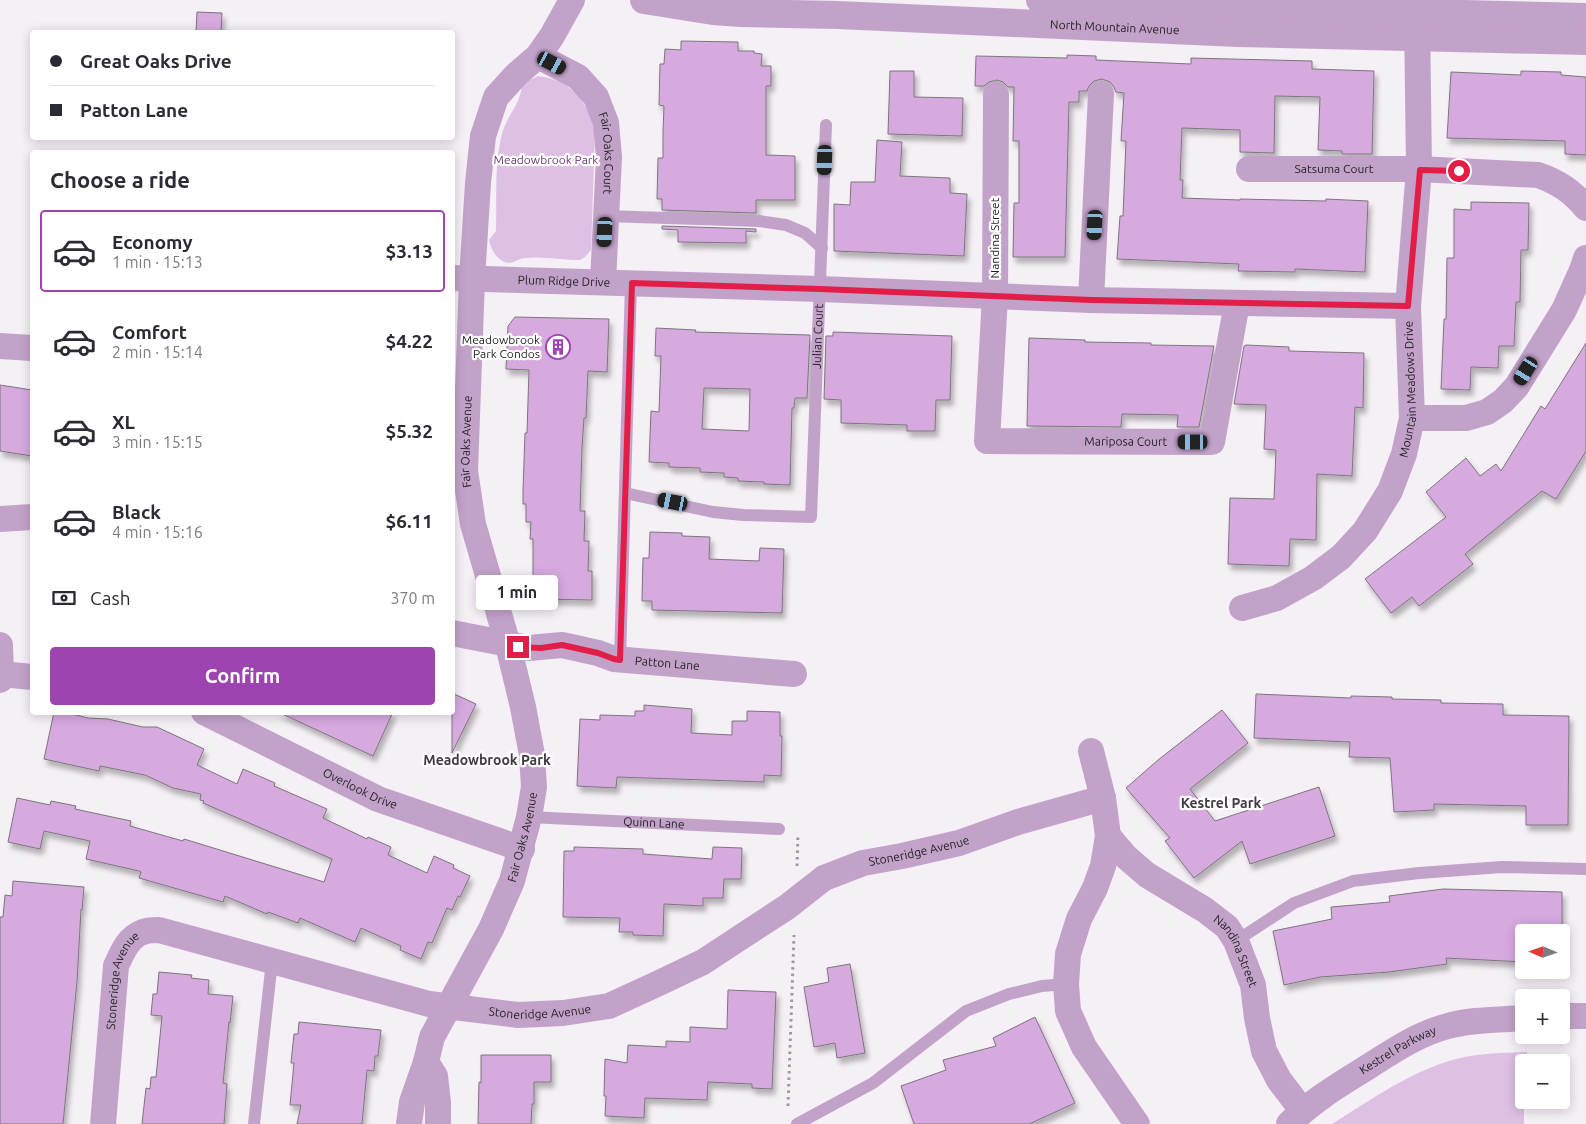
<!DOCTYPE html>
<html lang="en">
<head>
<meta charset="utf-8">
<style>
	:root { --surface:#fff; --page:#f7f7f7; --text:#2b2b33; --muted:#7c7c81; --line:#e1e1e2; --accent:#9e44b0 }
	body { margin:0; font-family:Ubuntu,sans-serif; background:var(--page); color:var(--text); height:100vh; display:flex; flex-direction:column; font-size:19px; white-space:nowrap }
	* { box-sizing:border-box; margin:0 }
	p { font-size:16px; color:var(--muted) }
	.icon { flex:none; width:28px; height:28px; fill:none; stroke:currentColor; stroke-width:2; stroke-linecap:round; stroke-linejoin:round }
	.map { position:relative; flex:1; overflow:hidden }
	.sheet { position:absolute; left:30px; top:150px; width:425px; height:565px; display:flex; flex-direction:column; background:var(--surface); border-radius:5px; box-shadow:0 2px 12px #0003 }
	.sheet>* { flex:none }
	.guide { position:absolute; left:30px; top:30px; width:425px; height:110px; border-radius:5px; box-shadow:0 2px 12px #0003; display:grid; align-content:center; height:110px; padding:0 20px; background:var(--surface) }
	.needle { width:32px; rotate:272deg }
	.fabs { position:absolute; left:1515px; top:924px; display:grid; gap:10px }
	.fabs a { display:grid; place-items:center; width:55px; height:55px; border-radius:5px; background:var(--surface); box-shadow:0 2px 12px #0003; font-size:25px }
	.end { position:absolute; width:22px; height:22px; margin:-11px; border:6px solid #e11d48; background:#fff; box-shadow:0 0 0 2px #fff }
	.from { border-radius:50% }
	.bubble { position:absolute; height:35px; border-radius:5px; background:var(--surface); box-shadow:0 2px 12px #0003; font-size:16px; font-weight:700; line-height:35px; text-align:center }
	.car { position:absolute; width:15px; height:30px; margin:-15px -8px; border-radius:6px; box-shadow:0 0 4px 1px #0007; background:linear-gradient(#222 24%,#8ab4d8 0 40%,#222 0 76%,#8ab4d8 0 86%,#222 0) }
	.guide b { display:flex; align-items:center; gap:18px; height:48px; font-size:19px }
	.guide b+b { border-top:1px solid var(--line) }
	.guide i { width:12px; height:12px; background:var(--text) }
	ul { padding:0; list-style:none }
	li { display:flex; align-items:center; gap:15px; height:82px; margin:0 10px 8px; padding:0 10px; border:2px solid transparent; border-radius:5px }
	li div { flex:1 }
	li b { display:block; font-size:19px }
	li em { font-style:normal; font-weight:700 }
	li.on { border-color:var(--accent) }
	li>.icon { width:45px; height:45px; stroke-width:1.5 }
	h2 { padding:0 20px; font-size:22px; line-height:60px }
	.pay { display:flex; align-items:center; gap:12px; height:55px; padding:0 20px; font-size:19px }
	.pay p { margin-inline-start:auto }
	.button { display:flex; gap:10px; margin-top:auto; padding:10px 20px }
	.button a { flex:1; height:58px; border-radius:5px; background:var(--accent); color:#fff; font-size:20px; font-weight:700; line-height:58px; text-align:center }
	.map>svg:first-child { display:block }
</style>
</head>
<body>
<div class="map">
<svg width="1586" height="1124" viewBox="0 0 1586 1124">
	<defs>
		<filter id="shadow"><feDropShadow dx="3" dy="5.5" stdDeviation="2.5" flood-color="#0004"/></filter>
	</defs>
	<rect width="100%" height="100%" fill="#f5eff6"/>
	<g fill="#ddc0e3">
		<path d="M 538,76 C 570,80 589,101 595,133 L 591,250 L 585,257 L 580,260 C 563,260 539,256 524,258 C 517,259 512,265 505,262 C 496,259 491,249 489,240 L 496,231 C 497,199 494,165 502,134 C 507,115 521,104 522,84 Z"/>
		<path d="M 1527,1052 L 1526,1062 L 1524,1062 L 1524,1124 L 1332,1124 C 1377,1096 1423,1062 1477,1055 C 1493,1053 1510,1053 1527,1052 Z"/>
	</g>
	<g fill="#d6a9df" stroke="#7c767d" fill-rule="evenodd" filter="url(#shadow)">
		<polygon points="197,12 222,13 221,32 196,32"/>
		<polygon points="681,41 738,42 738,51 754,51 754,53 762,54 761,66 771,66 771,86 766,86 766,155 795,156 795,200 756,200 756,213 662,210 662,199 657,199 658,158 663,158 663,132 664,106 659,105 660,64 664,64 665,49 681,50"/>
		<polygon points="1067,55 1096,56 1096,60 1191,64 1191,58 1312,61 1312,69 1374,71 1372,154 1342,154 1342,151 1318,150 1320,97 1275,96 1274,153 1240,152 1240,130 1182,128 1180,180 1183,180 1182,198 1240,200 1240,199 1326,201 1326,199 1368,201 1365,272 1295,269 1295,272 1238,271 1239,264 1117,259 1120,216 1123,216 1126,141 1121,141 1124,93 1116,92 1114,87 1110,82 1102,79 1094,81 1089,86 1087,91 1079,91 1079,102 1069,102 1065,257 1013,257 1014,203 1019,203 1019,141 1013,141 1014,87 1008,87 1003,82 997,80 989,82 984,86 975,86 976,56 1067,58"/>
		<polygon points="890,71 914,71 914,97 963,98 962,136 888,134"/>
		<polygon points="1521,71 1561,72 1561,75 1586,77 1586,155 1565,154 1565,141 1447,138 1451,72 1521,75"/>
		<polygon points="877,140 902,142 900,176 950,178 950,193 967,194 964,256 834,251 834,204 850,205 851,182 875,182"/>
		<polygon points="1471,202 1529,203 1528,250 1521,250 1520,302 1516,302 1514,346 1499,346 1498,368 1471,367 1470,390 1441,389 1444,319 1446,319 1447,258 1454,258 1454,209 1471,210"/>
		<polygon points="662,226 756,229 756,232 746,231 746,243 678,242 678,230 662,229"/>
		<polygon points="515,317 609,319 607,372 588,371 586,418 584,418 582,448 580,511 585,511 584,541 589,541 588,571 592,571 592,600 539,599 540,582 533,582 533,539 530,539 531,522 526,522 526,504 523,504 523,491 525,433 527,433 529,370 506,369 508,326"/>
		<path d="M 656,328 L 696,330 L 695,332 L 810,335 L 807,398 L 795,398 L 794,408 L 792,408 L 790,485 L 764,484 L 764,482 L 738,481 L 738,478 L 724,477 L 724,473 L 700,472 L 700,468 L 669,467 L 669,463 L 649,462 L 651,411 L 659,412 L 661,356 L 655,356 ZM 704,388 L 750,389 L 749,431 L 702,429 Z"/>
		<polygon points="833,332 952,336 950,400 936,400 935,431 907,431 907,425 841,423 841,400 824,399 826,336 833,336"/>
		<polygon points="1029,338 1085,340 1085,342 1151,343 1151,345 1214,346 1199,427 1177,427 1178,415 1122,414 1121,427 1027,426"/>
		<polygon points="1586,343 1586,451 1556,499 1542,491 1465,554 1473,564 1419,606 1412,597 1391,613 1365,579 1446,517 1426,492 1466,458 1480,476 1496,464 1501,471 1541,406 1545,409"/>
		<polygon points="1246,345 1289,347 1289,351 1364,353 1363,408 1355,407 1352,476 1317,474 1316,540 1290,539 1289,566 1228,564 1230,498 1274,499 1276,450 1264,449 1266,405 1234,404 1244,346"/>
		<polygon points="0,385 32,390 32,456 0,451"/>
		<polygon points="650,532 682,533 682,536 710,537 709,559 759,561 760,548 784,549 782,613 652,610 652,601 642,601 643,558 649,558"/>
		<polygon points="452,693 476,704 452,753"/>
		<polygon points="1256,694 1351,698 1351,696 1392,697 1392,699 1441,700 1441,703 1503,704 1503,715 1569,716 1568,825 1526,825 1526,806 1434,804 1434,810 1394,812 1390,758 1349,757 1350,742 1254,738"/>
		<polygon points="644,705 692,709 691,733 732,735 732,721 747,721 747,711 780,712 780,736 782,736 781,776 764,775 764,782 617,777 616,788 577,786 580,719 600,720 600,715 635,716 635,711 644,711"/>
		<polygon points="1222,710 1248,743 1190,789 1215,821 1319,787 1335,836 1250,864 1242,841 1194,878 1165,841 1170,838 1126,788 1158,760"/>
		<polygon points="54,712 65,712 88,718 108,719 143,727 157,727 204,749 197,765 237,784 243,769 275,783 274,786 327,809 323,818 367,839 368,837 391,847 388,855 427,873 434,856 454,865 453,868 470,876 460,897 458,896 452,910 447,908 432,943 428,942 421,959 400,950 401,946 361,928 355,942 300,918 298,923 268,912 267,914 225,896 223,902 139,878 141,872 139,871 86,859 90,841 44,831 40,849 8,842 17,798 50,805 51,801 76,806 75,809 131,821 130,826 183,841 184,839 324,882 332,859 203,803 204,801 200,800 201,794 173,788 145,775 100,766 99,771 44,759"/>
		<polygon points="278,712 393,712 373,756"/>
		<polygon points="574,847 643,849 643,854 712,859 713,847 742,848 741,879 724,879 723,898 703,898 703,906 664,904 663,936 633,935 633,932 619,932 620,918 563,917 564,851 574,851"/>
		<polygon points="13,881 84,887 82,910 81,909 77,982 63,1124 0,1124 0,917 3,917 5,895 12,896"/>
		<polygon points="1443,889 1562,892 1562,962 1561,932 1524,932 1524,962 1446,958 1447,964 1389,972 1320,977 1284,985 1273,931 1332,919 1331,907 1390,902 1389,896"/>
		<polygon points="850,964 865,1053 837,1058 835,1043 814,1047 804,987 829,982 827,968"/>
		<polygon points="159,972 192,975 191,978 209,980 208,994 233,996 230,1023 229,1022 223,1083 227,1084 224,1124 142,1124 146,1088 150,1089 151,1077 156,1077 162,1016 151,1015 153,994 157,994"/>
		<polygon points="728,990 776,992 772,1089 752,1088 752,1084 708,1082 707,1100 645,1098 644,1118 605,1116 606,1096 604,1096 605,1059 627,1063 628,1045 666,1047 666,1041 690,1042 690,1027 727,1029"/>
		<polygon points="1035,1017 1075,1103 1029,1124 914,1124 901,1086 946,1070 943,1060 996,1046 993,1038"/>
		<polygon points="299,1022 381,1030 378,1056 375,1056 374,1071 367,1070 362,1124 297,1124 301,1105 290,1105 294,1063 291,1063 294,1034 298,1034"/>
		<polygon points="481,1055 551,1055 551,1082 534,1082 534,1104 532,1104 531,1124 478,1124 479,1082 481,1083"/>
	</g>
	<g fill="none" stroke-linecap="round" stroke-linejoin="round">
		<g stroke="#9e999f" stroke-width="3" stroke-dasharray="2.5 4" stroke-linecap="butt">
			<polyline points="797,866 798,835"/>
			<polyline points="788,1106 794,935"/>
		</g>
		<g stroke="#c3a2ca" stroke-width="12">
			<polyline points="606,216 759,221 786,225 805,233 822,248"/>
			<path id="s1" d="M 625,493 L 713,512 L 743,515 L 811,517 L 826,125"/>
			<polyline points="620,660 631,283"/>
			<path id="s2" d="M 529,817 L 779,829"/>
			<polyline points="1236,941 1294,903 1353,881 1419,873 1502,867 1586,869"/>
			<polyline points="254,1124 272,961"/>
			<polyline points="797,1124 873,1083 966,1011 1009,994 1042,986 1066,984"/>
		</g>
		<g stroke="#c3a2ca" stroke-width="26">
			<path id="s3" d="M 538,56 L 578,77 L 596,97 L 606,123 L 609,157 L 603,282"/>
			<path id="s4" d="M 996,95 L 995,296 L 987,441 L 1212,442 L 1237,303"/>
			<path id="s5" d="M 1249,169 L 1419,169 L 1538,175 C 1558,182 1572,191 1586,208"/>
			<path id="s6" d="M 452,278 L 820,289 L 1091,300 L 1408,306"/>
			<polyline points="1091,300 1101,94"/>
			<polyline points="0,346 32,348"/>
			<polyline points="1412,418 1466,418 1487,412 1503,401 1517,386 1564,310 1582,270 1586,258"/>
			<polyline points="0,519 32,517"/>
			<path id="s7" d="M 1242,608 L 1277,598 L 1313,578 L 1341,557 L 1365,531 L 1390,491 L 1404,454 L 1412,418 L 1408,306 L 1419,169 L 1417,16"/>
			<path id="s8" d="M 452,633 L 529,648 L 562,645 L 598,653 L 614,659 L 794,674"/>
			<polyline points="0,645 1,674 0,680"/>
			<polyline points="1,674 32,677"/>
			<path id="s9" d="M 204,712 L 378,799 L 522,849"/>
			<polyline points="1091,751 1103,798 1108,836 1103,866 1095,888 1079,919 1068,954 1066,984 1068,1011 1084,1047 1137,1124"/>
			<path id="s10" d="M 1108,836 L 1125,856 L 1147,875 L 1205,910 L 1227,927 L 1236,941 L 1253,985 L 1257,1018 L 1264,1051 L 1279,1080 L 1302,1110"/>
			<polyline points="1561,1016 1586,1016"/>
			<polyline points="426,1062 435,1076 438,1103 438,1124"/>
			<path id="s11" d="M 103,1124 L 116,966 C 122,953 128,937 143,932 C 147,930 154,930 159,930 L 429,1004 L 518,1015 L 563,1013 L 609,1006 L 657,984 L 703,962 L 738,939 L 787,907 L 824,878 L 863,863 L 902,856 L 959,843 L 1018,822 L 1103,798"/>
			<path id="s12" d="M 409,1124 L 412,1102 L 426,1062 L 432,1037 L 491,929 L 512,881 L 529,817 L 534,787 L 532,755 L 523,707 L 508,645 L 473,524 L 465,471 L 472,279 L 478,183 L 483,136 L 496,97 L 516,75 L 538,56 L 552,36 L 572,0"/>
			<path id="s13" d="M 1289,1124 C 1311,1102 1337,1086 1363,1070 C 1390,1053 1417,1034 1448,1026 C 1472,1019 1499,1020 1524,1018"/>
		</g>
		<g stroke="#c3a2ca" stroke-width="28">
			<path id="s14" d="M 644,0 L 713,11 L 741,13 L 838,15 L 1237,33 L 1586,41"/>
			<polyline points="1040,0 1220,8 1586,17"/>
		</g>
	</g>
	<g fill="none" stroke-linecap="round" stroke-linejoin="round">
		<polyline stroke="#e11d48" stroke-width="6" points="518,647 541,648 562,645 598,653 614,659 620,660 632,283 820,289 1092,300 1408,306 1420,170 1459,171"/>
	</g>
	<defs>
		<symbol id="building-ring" viewBox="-11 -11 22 22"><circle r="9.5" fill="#fff" stroke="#9e44b0" stroke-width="1.5"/><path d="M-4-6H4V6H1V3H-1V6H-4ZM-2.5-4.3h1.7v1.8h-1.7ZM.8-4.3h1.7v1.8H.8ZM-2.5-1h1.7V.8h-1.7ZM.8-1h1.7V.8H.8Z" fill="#9e44b0"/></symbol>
	</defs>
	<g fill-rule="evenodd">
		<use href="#building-ring" x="544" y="333" width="28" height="28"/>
	</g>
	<g text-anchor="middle" stroke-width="4.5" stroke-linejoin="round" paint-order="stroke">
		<g font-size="12" fill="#211f22" stroke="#fff">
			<text dy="4" stroke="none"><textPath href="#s14" startOffset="472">North Mountain Avenue</textPath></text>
			<text dy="4" stroke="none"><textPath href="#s3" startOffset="130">Fair Oaks Court</textPath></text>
			<text dy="4" stroke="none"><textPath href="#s5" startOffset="85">Satsuma Court</textPath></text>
			<text transform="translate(995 238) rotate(-90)" y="4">Nandina Street</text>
			<text dy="4" stroke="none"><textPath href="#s6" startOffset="112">Plum Ridge Drive</textPath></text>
			<text dy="4" stroke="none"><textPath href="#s1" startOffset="369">Julian Court</textPath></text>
			<text dy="4" stroke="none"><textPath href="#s7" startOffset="300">Mountain Meadows Drive</textPath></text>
			<text dy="4" stroke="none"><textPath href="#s12" startOffset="716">Fair Oaks Avenue</textPath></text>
			<text dy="4" stroke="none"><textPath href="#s4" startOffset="485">Mariposa Court</textPath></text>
			<text dy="4" stroke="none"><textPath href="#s8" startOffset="219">Patton Lane</textPath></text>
			<text dy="4" stroke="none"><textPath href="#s9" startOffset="174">Overlook Drive</textPath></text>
			<text dy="4" stroke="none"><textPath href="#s2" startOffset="125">Quinn Lane</textPath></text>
			<text dy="4" stroke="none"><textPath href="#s12" startOffset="311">Fair Oaks Avenue</textPath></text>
			<text dy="4" stroke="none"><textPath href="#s11" startOffset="1031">Stoneridge Avenue</textPath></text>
			<text dy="4" stroke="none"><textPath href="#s10" startOffset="176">Nandina Street</textPath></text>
			<text dy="4" stroke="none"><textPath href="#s11" startOffset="146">Stoneridge Avenue</textPath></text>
			<text dy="4" stroke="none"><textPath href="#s11" startOffset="611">Stoneridge Avenue</textPath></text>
			<text dy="4" stroke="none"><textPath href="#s13" startOffset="132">Kestrel Parkway</textPath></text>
		</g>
		<g font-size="12" fill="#6d3678" stroke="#fff">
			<text x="546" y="164">Meadowbrook Park</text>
		</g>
		<g font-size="12" fill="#211f22" stroke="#fff" text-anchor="end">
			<text x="540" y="344">Meadowbrook<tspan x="540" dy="14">Park Condos</tspan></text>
		</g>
		<g font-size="14" font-weight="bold" fill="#403b41" stroke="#fff">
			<text x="487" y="765">Meadowbrook Park</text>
			<text x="1221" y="808">Kestrel Park</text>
		</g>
	</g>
</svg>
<div class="fabs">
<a><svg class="needle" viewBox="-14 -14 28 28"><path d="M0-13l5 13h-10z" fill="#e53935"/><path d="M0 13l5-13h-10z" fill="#7c7c81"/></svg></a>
<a>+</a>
<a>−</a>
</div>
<i class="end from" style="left:1459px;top:171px"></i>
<i class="end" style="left:518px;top:647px"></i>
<div class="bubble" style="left:476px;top:575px;width:82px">1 min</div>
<i class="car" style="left:552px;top:63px;rotate:118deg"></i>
<i class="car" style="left:825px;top:160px;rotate:182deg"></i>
<i class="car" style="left:1095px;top:225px;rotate:183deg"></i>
<i class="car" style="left:605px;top:232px;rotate:183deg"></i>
<i class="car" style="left:1526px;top:371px;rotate:212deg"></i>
<i class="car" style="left:1193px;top:442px;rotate:270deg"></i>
<i class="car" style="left:673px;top:502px;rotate:281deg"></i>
<div class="guide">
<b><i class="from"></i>Great Oaks Drive</b>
<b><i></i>Patton Lane</b>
</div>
<section class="sheet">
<h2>Choose a ride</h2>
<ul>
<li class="on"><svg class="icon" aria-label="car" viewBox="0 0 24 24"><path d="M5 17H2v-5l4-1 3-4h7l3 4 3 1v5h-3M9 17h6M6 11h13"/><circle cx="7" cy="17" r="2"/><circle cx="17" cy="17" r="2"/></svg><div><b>Economy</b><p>1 min · 15:13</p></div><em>$3.13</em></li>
<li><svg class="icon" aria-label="car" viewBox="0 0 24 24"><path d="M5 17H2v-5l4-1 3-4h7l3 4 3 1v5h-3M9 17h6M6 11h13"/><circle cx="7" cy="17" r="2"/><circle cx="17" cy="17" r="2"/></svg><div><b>Comfort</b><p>2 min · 15:14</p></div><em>$4.22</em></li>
<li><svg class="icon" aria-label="car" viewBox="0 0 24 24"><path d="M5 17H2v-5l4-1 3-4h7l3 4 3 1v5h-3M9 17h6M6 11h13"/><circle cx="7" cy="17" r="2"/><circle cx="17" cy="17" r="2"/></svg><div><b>XL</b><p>3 min · 15:15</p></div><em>$5.32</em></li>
<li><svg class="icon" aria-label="car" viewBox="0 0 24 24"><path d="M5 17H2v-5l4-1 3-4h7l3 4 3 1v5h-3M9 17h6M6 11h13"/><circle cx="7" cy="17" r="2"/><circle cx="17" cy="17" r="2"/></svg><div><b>Black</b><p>4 min · 15:16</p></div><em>$6.11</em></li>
</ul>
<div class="pay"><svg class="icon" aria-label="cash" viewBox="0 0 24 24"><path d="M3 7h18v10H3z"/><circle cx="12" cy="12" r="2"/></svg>Cash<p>370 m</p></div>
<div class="button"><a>Confirm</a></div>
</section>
</div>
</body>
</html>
